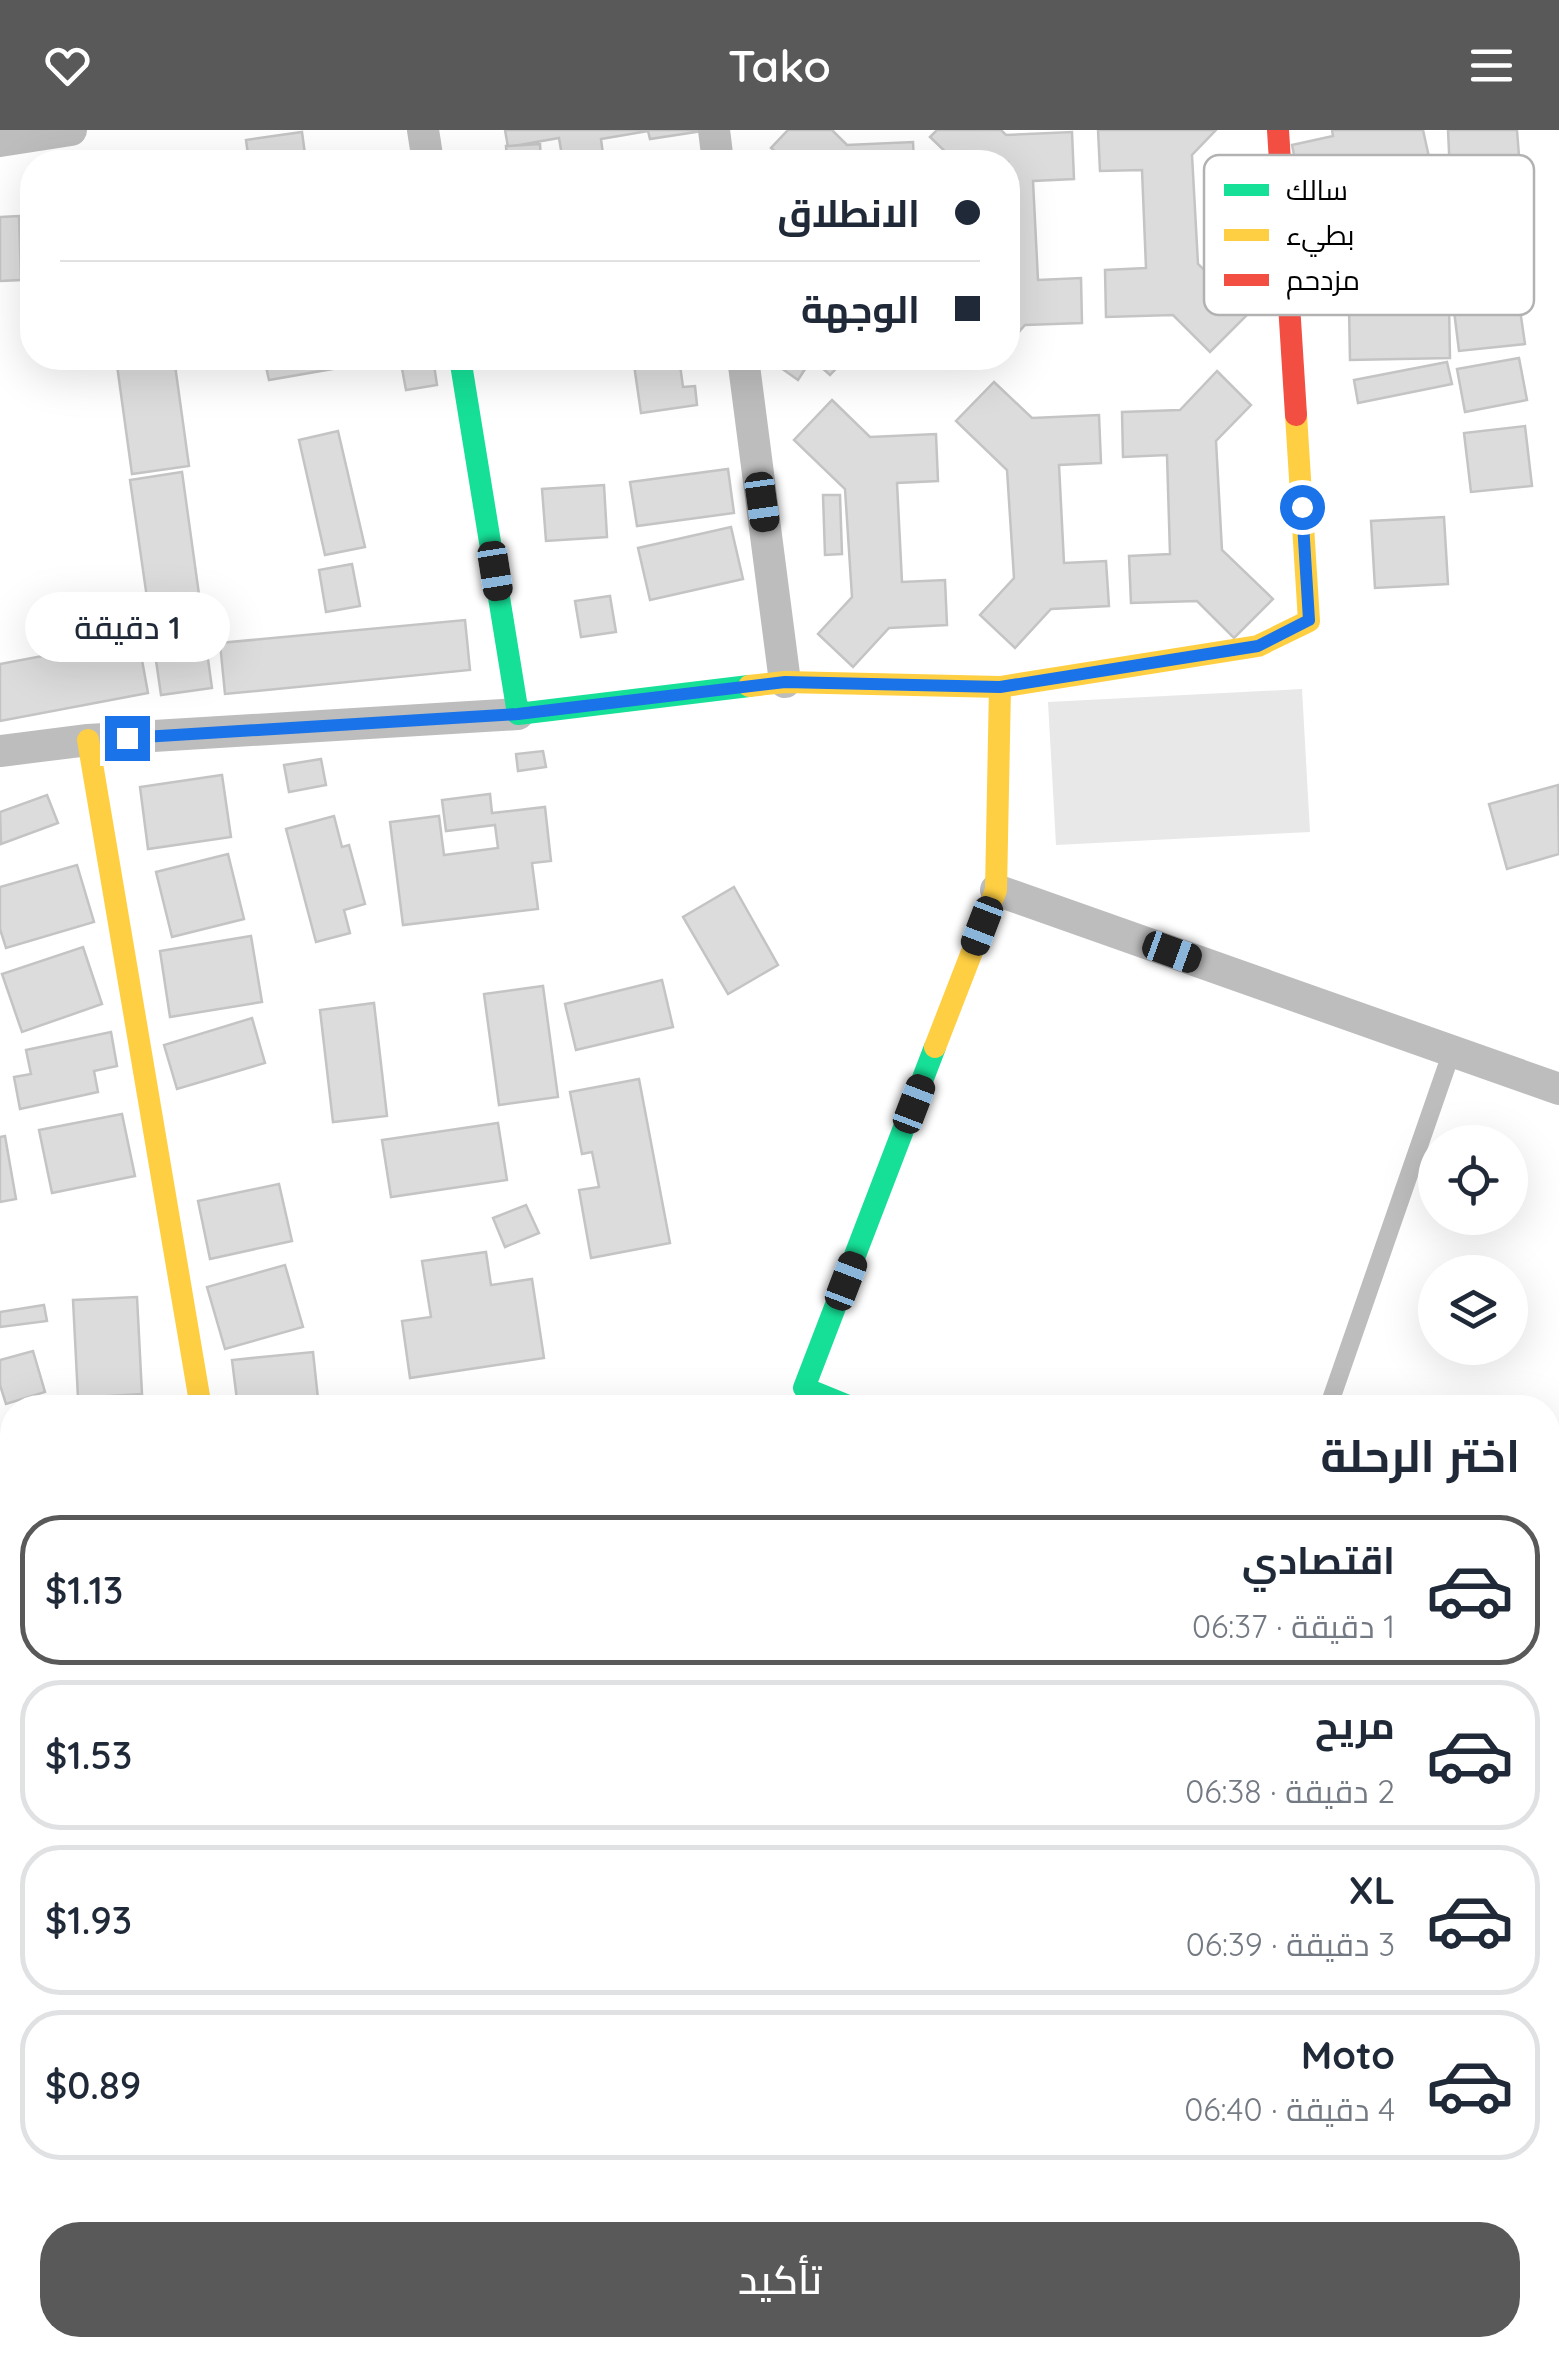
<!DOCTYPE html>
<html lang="ar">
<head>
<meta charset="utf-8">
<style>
	:root { --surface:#fff; --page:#f6f6f7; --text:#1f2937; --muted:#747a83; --line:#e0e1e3; --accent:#595959 }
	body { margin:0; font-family:Quicksand,Cairo,sans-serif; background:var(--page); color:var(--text); direction:rtl; height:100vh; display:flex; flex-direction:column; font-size:38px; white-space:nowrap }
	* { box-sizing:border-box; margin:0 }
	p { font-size:32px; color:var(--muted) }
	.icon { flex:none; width:55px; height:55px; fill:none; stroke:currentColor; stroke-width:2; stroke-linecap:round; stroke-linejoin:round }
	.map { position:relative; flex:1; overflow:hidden; direction:ltr }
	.side { position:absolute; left:0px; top:1265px; width:1560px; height:962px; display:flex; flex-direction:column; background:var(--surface); border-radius:40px 40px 0 0; box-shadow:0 10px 40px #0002; direction:rtl }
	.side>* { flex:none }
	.hud { position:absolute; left:20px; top:20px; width:1000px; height:220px; border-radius:40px; box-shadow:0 10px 40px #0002; direction:rtl; display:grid; align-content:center; height:220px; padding:0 40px; background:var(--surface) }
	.controls { position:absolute; left:1418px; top:995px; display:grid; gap:20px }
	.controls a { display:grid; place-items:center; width:110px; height:110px; border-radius:50%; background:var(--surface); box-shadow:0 10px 40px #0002; font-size:50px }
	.end { position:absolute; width:45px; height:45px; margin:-22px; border:12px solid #1a73e8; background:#fff; box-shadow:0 0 0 5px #fff }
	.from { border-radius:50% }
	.bubble { position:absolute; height:70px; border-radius:35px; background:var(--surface); box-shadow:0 10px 40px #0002; font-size:32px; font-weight:600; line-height:70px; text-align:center; direction:rtl }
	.car { position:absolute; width:30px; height:60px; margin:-30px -15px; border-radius:12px; box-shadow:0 0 8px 2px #0007; background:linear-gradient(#222 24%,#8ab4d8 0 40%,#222 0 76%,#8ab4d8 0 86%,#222 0) }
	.hud b { display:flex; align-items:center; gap:35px; height:95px; font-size:38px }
	.hud b+b { border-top:2px solid var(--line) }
	.hud i { width:25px; height:25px; background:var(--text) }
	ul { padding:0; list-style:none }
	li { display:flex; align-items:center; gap:30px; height:150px; margin:0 20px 15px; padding:0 20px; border:5px solid var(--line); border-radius:40px }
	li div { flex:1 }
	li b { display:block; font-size:38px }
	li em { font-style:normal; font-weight:600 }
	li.current { border-color:var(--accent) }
	li>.icon { width:90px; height:90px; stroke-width:1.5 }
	h2 { padding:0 40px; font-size:45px; line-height:120px }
	.primary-button { display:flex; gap:20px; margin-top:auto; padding:20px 40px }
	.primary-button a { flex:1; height:115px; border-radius:40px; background:var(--accent); color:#fff; font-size:40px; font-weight:600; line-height:115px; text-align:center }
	header { display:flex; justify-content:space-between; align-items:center; height:130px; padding:0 40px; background:var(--accent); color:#fff; font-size:45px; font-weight:600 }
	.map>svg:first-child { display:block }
</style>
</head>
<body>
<header><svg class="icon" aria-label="menu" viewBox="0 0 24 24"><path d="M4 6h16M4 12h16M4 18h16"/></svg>Tako<svg class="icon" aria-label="heart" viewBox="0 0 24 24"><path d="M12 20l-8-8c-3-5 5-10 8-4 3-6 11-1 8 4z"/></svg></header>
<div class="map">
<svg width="1559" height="2226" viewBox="0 0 1559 2226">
	<rect width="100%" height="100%" fill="#fff"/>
	<polygon fill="#e8e8e8" points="1302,559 1310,702 1056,715 1048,572"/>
	<g fill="#dcdcdc" stroke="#c4c4c4" stroke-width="2.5">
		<polygon points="505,0 709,0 650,9 648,1 601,9 604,32 563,32 559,8 508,17"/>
		<polygon points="788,0 832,0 847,15 913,12 914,32 787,32 771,18"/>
		<polygon points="937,0 1001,0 1006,5 1072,2 1074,49 1033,51 1038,150 1081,148 1082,193 1025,195 1008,214 1008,32 956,32 930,7"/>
		<polygon points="1098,0 1216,0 1192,25 1198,134 1249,183 1210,222 1173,185 1106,187 1105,140 1146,138 1142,40 1100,41"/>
		<polygon points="1332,0 1423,0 1433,45 1304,73 1292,15 1333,6"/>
		<polygon points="1448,0 1517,0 1520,39 1450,43"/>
		<polygon points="302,2 306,32 249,32 246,10"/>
		<polygon points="540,14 541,32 507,32 506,16"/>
		<polygon points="32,82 32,139 26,83"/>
		<polygon points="19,86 21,150 0,151 0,87"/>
		<polygon points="1518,166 1525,214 1459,221 1453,173"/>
		<polygon points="1449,175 1450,228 1350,230 1349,177"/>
		<polygon points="116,228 174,228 189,336 132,344"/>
		<polygon points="264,228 396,228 269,250"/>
		<polygon points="400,228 433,228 437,255 406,260"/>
		<polygon points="633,228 679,228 683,257 695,256 697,275 641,283"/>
		<polygon points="767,228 795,228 807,236 798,250"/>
		<polygon points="811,228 846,228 830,245"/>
		<polygon points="1519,228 1527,270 1465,282 1457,239"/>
		<polygon points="1447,232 1452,254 1358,273 1354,250"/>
		<polygon points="1217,241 1251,275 1216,311 1222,420 1273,469 1234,508 1197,471 1131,473 1129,426 1170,424 1167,325 1123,327 1122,282 1180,280"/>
		<polygon points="994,252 1032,288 1099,285 1101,333 1059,335 1064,433 1106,431 1109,476 1051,479 1015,518 980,485 1014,448 1007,340 956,291"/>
		<polygon points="832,270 870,307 936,304 938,351 897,353 902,452 945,450 947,495 889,498 853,537 818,504 852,467 845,359 794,310"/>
		<polygon points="1525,296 1532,356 1471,362 1464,303"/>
		<polygon points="338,301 365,417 325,425 299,310"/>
		<polygon points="728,339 734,383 637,396 630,352"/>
		<polygon points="182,342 212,558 161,565 130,350"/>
		<polygon points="604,355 607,407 546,411 542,359"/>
		<polygon points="823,365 840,365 842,424 825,425"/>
		<polygon points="1444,387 1448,454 1375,458 1371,391"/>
		<polygon points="731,397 743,449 650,470 638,418"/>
		<polygon points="352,434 360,476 326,482 319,440"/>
		<polygon points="610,466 616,502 581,507 575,471"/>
		<polygon points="465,490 470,540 225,564 220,513"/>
		<polygon points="138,508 148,563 0,591 0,534"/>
		<polygon points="543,621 546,637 518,641 516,624"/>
		<polygon points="321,629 326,655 289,662 284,635"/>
		<polygon points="222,645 231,707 148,719 140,657"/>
		<polygon points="1558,655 1559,724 1507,739 1489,674"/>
		<polygon points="490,664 492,683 545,677 551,731 532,733 538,779 403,795 390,692 439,686 444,725 498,718 495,695 446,701 442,670"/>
		<polygon points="47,665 58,693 1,714 0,682"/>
		<polygon points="334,686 342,717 349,715 365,774 344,780 350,803 316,812 286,699"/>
		<polygon points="228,724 244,789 172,807 156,742"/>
		<polygon points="77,735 94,792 6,818 0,799 0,757"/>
		<polygon points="734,757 778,835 728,864 683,787"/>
		<polygon points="251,806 262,872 170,887 160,821"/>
		<polygon points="83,817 102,874 22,902 2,844"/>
		<polygon points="662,850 673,897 576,920 565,874"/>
		<polygon points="543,856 558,967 499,975 484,864"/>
		<polygon points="374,873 387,986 333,992 320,880"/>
		<polygon points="252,888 265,933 177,959 164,915"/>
		<polygon points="111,902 117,936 94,941 98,962 20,979 14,947 31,944 26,920"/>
		<polygon points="639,949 670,1113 591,1128 579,1060 599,1057 592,1022 582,1024 570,962"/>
		<polygon points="122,984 135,1046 52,1063 39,1000"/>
		<polygon points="498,993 507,1050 391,1067 382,1010"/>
		<polygon points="5,1006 16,1069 0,1072 0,1007"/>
		<polygon points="279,1054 292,1111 210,1129 198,1071"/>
		<polygon points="526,1075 539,1103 505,1117 493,1088"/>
		<polygon points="486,1122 491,1155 532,1149 544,1228 410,1248 402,1191 431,1187 422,1131"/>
		<polygon points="285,1135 303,1197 225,1219 207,1157"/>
		<polygon points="137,1167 142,1264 78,1268 73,1170"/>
		<polygon points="44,1175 47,1191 0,1197 0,1182"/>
		<polygon points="33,1221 45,1262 6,1274 0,1255 0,1230"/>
		<polygon points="313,1222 319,1278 238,1278 232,1230"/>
		<polygon points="0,1341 12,1342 12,1406 0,1405"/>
		<rect x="0" y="1428" width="12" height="71"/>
		<polygon points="12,1577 12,1652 1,1653 0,1578"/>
	</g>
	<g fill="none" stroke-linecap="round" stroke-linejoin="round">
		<polyline stroke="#bdbdbd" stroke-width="18" points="1328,1278 1452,921"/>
		<g stroke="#bdbdbd" stroke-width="32">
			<polyline points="423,0 428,32"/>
			<polyline points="714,0 718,32"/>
			<polyline points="0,11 71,0"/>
			<polyline points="743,228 785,552"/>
			<polyline points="0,621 88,610 518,584"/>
			<polyline points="996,760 1559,959"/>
			<polyline points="1548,1534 1559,1538"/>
			<polyline points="260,2215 261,2226"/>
			<polyline points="809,2226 813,2215"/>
		</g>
		<g stroke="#16e098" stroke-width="22">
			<polyline points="460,228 518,584 749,556"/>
			<polyline points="853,1278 804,1258 935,917"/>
		</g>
		<g stroke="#ffcf43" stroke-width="22">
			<polyline points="749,556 785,552 1000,557 996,760 935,917"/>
			<polyline points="1000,557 1258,516 1309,491 1296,285"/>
			<polyline points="88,610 201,1278"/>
		</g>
		<polyline stroke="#f24e42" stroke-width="22" points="1278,0 1296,285"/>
	</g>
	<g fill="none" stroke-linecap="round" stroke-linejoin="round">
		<polyline stroke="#1a73e8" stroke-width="12" points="127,608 518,584 785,552 1000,557 1258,516 1309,490 1302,377"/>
	</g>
	<rect x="1204" y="25" width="330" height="160" rx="15" fill="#fff" stroke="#b2b2b2" stroke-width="2.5"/>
	<rect x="1224" y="54" width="45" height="12" fill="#16e098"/>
	<rect x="1224" y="99" width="45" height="12" fill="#ffcf43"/>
	<rect x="1224" y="144" width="45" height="12" fill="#f24e42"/>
	<g font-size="28" fill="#000">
		<text x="1286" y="70">سالك</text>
		<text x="1286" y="115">بطيء</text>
		<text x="1286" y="160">مزدحم</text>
	</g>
</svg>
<div class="controls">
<a><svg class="icon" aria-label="locate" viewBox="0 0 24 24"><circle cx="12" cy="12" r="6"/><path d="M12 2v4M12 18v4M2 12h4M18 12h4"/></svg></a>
<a><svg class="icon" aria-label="layers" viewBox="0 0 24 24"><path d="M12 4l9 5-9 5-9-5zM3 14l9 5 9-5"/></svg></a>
</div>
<i class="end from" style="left:1302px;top:377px"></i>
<i class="end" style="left:127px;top:608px"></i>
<div class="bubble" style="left:25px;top:462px;width:205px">1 دقيقة</div>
<i class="car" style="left:762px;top:372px;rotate:172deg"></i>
<i class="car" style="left:495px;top:441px;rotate:171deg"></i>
<i class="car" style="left:982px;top:796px;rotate:201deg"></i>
<i class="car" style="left:1172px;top:822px;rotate:110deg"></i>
<i class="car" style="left:914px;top:974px;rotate:21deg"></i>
<i class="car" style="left:846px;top:1151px;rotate:21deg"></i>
<div class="hud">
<b><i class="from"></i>الانطلاق</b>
<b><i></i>الوجهة</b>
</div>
<section class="side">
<h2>اختر الرحلة</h2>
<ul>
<li class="current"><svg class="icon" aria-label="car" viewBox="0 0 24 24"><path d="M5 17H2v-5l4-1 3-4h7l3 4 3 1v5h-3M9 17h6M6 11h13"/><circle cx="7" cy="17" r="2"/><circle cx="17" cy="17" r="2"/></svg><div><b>اقتصادي</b><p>1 دقيقة · 06:37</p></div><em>$1.13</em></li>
<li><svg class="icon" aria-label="car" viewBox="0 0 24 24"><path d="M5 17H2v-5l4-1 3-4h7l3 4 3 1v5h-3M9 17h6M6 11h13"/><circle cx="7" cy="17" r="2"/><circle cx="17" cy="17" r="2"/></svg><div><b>مريح</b><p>2 دقيقة · 06:38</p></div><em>$1.53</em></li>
<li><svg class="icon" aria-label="car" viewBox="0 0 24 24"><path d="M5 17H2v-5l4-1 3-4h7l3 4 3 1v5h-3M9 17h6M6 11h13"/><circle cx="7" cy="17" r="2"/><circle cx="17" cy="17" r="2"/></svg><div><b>XL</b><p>3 دقيقة · 06:39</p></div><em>$1.93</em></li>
<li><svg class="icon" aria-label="car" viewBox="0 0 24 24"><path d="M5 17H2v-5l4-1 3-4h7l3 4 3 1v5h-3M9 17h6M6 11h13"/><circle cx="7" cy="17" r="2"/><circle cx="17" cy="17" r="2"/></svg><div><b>Moto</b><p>4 دقيقة · 06:40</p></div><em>$0.89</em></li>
</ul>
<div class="primary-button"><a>تأكيد</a></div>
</section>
</div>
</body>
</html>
